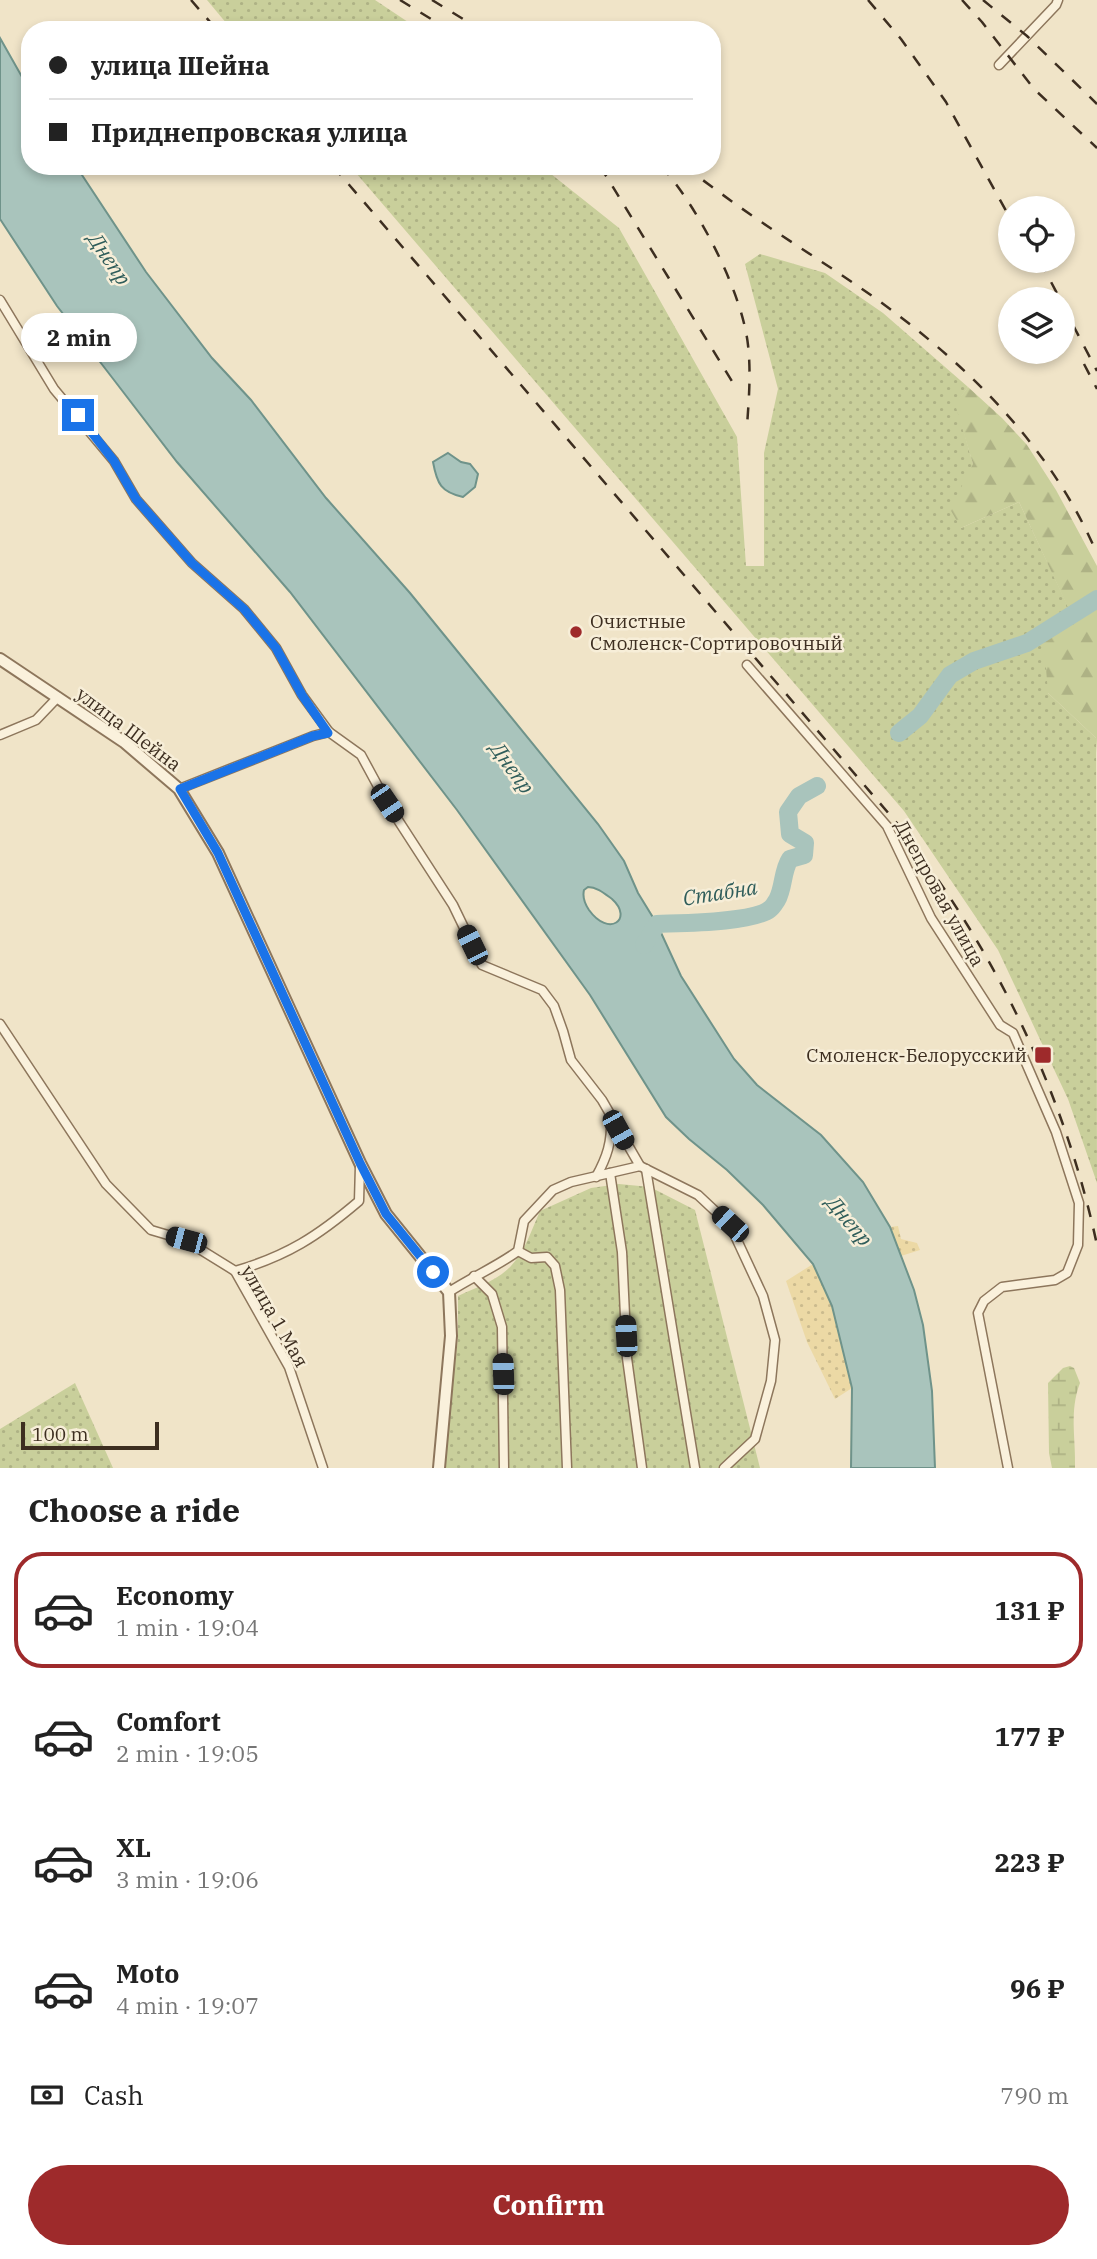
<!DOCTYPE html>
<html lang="en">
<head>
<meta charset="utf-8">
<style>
	:root { --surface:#fff; --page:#f2f2f2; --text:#222; --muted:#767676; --line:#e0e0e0; --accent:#9e2a2b }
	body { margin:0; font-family:"IBM Plex Serif",serif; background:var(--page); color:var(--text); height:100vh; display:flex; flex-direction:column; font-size:26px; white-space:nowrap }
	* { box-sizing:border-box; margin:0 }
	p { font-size:23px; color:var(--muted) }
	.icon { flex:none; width:38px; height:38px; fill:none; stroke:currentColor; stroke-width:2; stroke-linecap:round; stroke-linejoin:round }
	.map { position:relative; height:1468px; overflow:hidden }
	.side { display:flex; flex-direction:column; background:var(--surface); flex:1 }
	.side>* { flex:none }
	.banner { position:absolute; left:21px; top:21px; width:700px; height:154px; border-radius:28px; box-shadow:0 4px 10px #0003; display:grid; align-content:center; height:154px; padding:0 28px; background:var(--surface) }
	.controls { position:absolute; left:998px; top:196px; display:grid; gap:14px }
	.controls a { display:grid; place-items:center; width:77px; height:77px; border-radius:50%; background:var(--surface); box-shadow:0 4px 10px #0003; font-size:35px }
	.scale { position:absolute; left:21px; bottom:18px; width:138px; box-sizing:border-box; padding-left:7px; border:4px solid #3d2e20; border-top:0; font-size:19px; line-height:24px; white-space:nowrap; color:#3d2e20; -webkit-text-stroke:5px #f7eed8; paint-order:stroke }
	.end { position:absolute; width:32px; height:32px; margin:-16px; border:9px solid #1a73e8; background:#fff; box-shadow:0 0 0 4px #fff }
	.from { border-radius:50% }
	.bubble { position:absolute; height:49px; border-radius:24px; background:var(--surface); box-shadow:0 4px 10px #0003; font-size:23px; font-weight:700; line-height:49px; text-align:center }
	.car { position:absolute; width:21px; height:42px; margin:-21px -10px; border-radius:9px; box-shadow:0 0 5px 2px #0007; background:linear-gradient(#222 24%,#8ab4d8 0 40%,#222 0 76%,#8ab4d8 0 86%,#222 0) }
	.banner b { display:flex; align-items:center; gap:24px; height:66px; font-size:26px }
	.banner b+b { border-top:2px solid var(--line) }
	.banner i { width:18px; height:18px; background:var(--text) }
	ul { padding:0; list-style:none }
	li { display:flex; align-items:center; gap:21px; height:116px; margin:0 14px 10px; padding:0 14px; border:4px solid transparent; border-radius:28px }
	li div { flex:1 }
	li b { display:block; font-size:26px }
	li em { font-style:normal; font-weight:700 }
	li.selected { border-color:var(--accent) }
	li>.icon { width:63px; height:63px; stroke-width:1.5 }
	h2 { padding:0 28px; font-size:32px; line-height:84px }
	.pay { display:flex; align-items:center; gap:18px; height:77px; padding:0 28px; font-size:26px }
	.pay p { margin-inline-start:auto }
	.button { display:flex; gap:14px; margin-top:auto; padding:14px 28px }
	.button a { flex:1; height:80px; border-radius:42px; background:var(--accent); color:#fff; font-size:28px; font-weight:700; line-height:80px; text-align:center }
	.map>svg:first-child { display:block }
</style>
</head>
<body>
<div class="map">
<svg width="1097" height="1468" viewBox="0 0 1097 1468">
	<defs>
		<pattern id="grass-dots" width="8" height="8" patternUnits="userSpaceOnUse" patternTransform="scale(1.75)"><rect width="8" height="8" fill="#c9cf9b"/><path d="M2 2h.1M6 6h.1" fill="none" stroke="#aeb285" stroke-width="1.8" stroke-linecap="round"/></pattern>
		<pattern id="forest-firs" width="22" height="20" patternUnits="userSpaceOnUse" patternTransform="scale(1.75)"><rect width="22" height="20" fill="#c9cf9b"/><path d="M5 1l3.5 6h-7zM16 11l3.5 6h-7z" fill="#aeb285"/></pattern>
		<pattern id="wetland-marsh" width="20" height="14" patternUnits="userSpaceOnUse" patternTransform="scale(1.75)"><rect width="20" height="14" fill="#c9cf9b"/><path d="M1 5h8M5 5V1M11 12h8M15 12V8" fill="none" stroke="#aeb285"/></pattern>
		<pattern id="sand-dots" width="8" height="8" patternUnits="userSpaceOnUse" patternTransform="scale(1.75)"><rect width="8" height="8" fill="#ecd9a5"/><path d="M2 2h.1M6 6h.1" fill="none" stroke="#cbbb8e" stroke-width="1.8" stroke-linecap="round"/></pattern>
	</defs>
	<rect width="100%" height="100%" fill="#f0e4c8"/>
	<g fill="url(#grass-dots)">
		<polygon points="207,0 375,0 420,30 232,30"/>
		<polygon points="350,166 541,166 619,228 737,437 746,566 764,566 764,453 778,389 745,264 760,254 825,273 883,313 968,387 956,404 973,464 961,528 1019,502 1072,615 1048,693 1096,738 1097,1183 1068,1099 998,950 904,811"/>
		<path d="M 619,1184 L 650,1187 L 695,1210 L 760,1468 L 446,1468 L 445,1447 L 458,1339 L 458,1296 C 475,1288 498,1280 511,1266 C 525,1251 532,1229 540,1211 L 591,1188 Z"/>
		<polygon points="75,1383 113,1468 0,1468 0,1429"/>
	</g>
	<polygon fill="url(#forest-firs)" points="968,387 1002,418 1027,445 1056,490 1097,566 1097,753 1096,738 1048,693 1043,631 1071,614 1019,502 961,528 950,509 973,464 955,404"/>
	<path fill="url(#wetland-marsh)" d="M 1070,1366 L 1074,1368 L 1080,1383 C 1069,1411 1076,1438 1075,1468 L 1052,1468 L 1049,1453 L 1048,1383 L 1063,1368 Z"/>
	<g fill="url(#sand-dots)">
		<polygon points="898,1226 901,1239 917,1243 920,1250 901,1256 890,1227"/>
		<polygon points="813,1264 832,1306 852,1388 835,1399 807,1342 786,1281"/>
	</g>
	<g fill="#a9c4bc" stroke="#6f938a" stroke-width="2" fill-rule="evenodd">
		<path d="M 0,38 L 30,91 L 30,166 L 76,166 L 146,272 L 212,358 L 251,400 L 326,498 L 410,593 L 598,824 L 624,861 L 638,893 L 657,924 L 681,976 L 734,1059 L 757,1085 L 821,1135 L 863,1182 L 890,1227 L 914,1290 L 923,1325 L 932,1391 L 935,1468 L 851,1468 L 852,1388 L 832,1306 L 813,1264 L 763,1205 L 727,1170 L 689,1139 L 666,1117 L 590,995 L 457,810 L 290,592 L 177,462 L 114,380 L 57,306 L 0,219 ZM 588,887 C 597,887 605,894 612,899 C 634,919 609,938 589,910 C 585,904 582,898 584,890 Z"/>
		<path d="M 448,453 L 461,462 L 470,464 L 478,474 L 475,487 L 463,497 C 441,492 437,484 433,462 Z"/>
	</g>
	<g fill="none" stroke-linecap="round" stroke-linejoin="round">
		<g stroke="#a9c4bc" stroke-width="18">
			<polyline points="899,733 920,716 950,675 974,661 1027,643 1097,599"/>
			<path d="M 644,945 L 657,924 C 681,923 753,923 770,909 C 773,907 775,903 777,900 C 784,888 782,871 790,859 L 804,855 L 805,843 L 790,834 L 788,812 L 799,796 L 817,786"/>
		</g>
		<defs>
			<g id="minor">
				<polyline points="999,65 1056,5 1058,0"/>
				<polyline points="0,300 54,389 114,461 136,499 192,563 244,609 276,648 302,695 329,732 361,755 387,803 453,905 482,965 542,990 554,1006 563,1031 571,1060 602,1100 640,1166"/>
				<polyline points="747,665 887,826 931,918 1000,1025 1013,1033 1056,1132 1079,1203 1078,1245 1067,1273 1055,1280 1002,1287 984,1301 978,1313 1008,1468"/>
				<polyline points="0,735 36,720 58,697"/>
				<polyline points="179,789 313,736 329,732"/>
				<polyline points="0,1024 106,1184 151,1230 185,1240 235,1271 289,1367 323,1468"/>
				<polyline points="646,1169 695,1468"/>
				<polyline points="610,1173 622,1252 627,1358 642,1468"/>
				<path d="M 596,1177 C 607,1157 612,1142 611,1119"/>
				<polyline points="518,1251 531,1258 547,1257 555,1266 560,1290 567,1468"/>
				<path d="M 235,1271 C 287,1256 318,1236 359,1201 L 360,1166"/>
				<polyline points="474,1276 492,1294 502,1327 504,1468"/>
				<path d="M 449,1292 C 472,1277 496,1267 518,1251 L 524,1221 L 553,1190 L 571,1182 L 640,1166 L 698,1195 L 730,1225 L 763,1296 L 775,1340 L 771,1381 L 755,1439 L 724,1468"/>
			</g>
			<polyline id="tertiary" points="0,659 124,742 179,789 218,853 360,1163 386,1214 449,1292 451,1336 439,1468"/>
		</defs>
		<use href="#minor" stroke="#8d765c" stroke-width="11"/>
		<use href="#tertiary" stroke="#8d765c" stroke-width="14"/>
		<use href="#minor" stroke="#faf1dc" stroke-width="8"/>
		<use href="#tertiary" stroke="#faf1dc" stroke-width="10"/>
		<g stroke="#3d2e20" stroke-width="2.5" stroke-dasharray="12 12" stroke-linecap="butt">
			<polyline points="191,0 217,30"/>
			<polyline points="400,0 449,30"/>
			<polyline points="432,0 481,30"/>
			<polyline points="868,0 901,39 946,102 1010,218"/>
			<polyline points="962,0 982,22 1034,89 1097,148"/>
			<polyline points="983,0 1027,36 1097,104"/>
			<path d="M 333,166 L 896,822 C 993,947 1064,1090 1097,1245"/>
			<polyline points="600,166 738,391"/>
			<path d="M 661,166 C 697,205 742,291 748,345 C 751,372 749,398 747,426"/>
			<path d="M 684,166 C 708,184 732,202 757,219 C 801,249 847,277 890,309 C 976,373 1055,454 1097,554"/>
			<polyline points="1040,261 1060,299"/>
			<polyline points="1062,304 1097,371"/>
			<polyline points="1084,364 1097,389"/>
		</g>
	</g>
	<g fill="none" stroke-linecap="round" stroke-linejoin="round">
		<polyline stroke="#1a73e8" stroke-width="9" points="78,415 114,461 136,499 192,563 244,609 276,648 302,695 328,733 313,736 180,789 218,853 360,1163 386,1214 433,1272"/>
	</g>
	<g fill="#9e2a2b" stroke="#f7eed8" stroke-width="2.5">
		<circle cx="576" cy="632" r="7"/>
		<rect x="1034" y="1046" width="18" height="18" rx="3.5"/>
	</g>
	<g text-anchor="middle" stroke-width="5" stroke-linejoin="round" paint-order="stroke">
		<g font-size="19" fill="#3d2e20" stroke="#f7eed8" text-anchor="start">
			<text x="590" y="628">Очистные<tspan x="590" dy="22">Смоленск-Сортировочный</tspan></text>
			<text x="1027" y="1062" text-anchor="end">Смоленск-Белорусский</text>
		</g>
		<g font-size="19" fill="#3d2e20" stroke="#f7eed8">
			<text transform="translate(129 729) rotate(37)" y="7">улица Шейна</text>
			<text transform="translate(940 893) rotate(61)" y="7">Днепровая улица</text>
			<text transform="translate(275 1316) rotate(60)" y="7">улица 1 Мая</text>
		</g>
		<g font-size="21" font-style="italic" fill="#2f5d5a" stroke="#f7eed8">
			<text transform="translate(109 259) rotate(56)" y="7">Днепр</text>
			<text transform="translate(512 768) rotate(54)" y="7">Днепр</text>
			<text transform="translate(720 893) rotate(-9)" y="7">Стабна</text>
			<text transform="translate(849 1221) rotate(50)" y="7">Днепр</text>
		</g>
	</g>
</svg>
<div class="controls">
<a><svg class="icon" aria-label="locate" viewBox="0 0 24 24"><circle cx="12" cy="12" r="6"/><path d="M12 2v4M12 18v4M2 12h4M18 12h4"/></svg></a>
<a><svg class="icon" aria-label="layers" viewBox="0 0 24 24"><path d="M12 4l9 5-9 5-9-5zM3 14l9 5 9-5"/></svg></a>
</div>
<div class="scale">100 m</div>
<i class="end from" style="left:433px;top:1272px"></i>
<i class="end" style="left:78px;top:415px"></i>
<div class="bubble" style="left:21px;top:313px;width:116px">2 min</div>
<i class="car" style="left:387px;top:803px;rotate:146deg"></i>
<i class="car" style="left:472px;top:945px;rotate:334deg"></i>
<i class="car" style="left:618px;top:1130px;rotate:151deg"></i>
<i class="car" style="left:730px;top:1224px;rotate:313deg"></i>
<i class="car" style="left:186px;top:1240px;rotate:285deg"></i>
<i class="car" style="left:626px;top:1336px;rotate:357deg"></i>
<i class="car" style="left:503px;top:1374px;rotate:358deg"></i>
<div class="banner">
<b><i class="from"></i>улица Шейна</b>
<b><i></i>Приднепровская улица</b>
</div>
</div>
<section class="side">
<h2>Choose a ride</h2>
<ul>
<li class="selected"><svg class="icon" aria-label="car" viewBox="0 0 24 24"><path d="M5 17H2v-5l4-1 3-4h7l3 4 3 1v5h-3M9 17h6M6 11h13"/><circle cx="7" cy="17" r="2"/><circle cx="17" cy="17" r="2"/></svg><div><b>Economy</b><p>1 min · 19:04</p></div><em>131 ₽</em></li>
<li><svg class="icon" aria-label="car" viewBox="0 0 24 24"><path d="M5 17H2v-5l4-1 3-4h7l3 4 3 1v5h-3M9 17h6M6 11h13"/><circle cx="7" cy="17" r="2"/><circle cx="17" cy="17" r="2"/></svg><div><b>Comfort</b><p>2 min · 19:05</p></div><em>177 ₽</em></li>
<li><svg class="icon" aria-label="car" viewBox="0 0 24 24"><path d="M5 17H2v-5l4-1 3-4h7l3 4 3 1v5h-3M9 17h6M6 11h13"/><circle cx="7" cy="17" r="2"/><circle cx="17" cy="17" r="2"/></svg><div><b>XL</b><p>3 min · 19:06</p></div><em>223 ₽</em></li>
<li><svg class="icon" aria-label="car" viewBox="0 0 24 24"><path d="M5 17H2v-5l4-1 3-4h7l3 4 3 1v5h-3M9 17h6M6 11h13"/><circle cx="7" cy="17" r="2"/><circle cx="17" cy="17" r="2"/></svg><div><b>Moto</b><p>4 min · 19:07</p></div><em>96 ₽</em></li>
</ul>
<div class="pay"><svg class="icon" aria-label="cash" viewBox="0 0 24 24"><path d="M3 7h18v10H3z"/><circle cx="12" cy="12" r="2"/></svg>Cash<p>790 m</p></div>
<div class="button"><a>Confirm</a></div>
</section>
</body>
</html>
